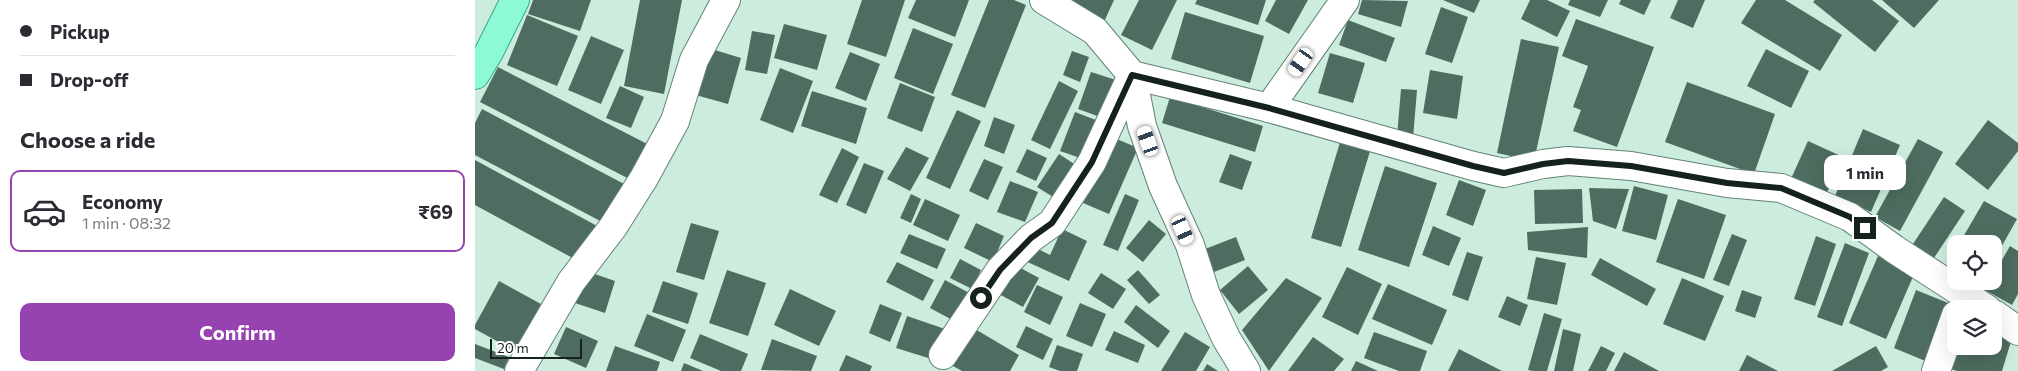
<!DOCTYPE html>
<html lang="en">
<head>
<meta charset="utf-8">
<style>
	:root { --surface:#fff; --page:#f7f7f7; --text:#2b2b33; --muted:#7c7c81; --line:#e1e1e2; --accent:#9643b1 }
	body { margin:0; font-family:Commissioner,sans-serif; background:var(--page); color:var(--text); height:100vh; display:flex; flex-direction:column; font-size:19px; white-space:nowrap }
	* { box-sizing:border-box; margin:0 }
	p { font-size:16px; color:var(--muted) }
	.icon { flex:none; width:28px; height:28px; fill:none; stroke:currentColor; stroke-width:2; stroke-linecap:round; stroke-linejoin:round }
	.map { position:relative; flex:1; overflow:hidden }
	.sheet { display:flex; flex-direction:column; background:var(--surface); width:475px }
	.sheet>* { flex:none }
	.hud { display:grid; align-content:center; height:110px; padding:0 20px; background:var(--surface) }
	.buttons { position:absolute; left:1472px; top:235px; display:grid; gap:10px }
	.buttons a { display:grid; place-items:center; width:55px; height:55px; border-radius:10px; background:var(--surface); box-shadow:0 5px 20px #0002; font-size:25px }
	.scale { position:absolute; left:15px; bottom:12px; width:92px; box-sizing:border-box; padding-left:5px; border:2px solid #15211c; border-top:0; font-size:14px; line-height:18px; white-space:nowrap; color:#15211c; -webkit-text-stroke:4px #fff; paint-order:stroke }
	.end { position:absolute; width:22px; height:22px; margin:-11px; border:6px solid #15211c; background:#fff; box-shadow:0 0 0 2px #fff }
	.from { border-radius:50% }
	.bubble { position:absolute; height:35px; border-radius:10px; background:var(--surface); box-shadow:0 5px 20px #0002; font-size:16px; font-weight:700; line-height:35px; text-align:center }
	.car { position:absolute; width:15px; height:30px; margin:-15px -8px; border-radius:6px; box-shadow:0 0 4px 1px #0007; background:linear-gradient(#fff 24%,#345 0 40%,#fff 0 76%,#345 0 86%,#fff 0) }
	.hud b { display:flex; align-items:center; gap:18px; height:48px; font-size:19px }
	.hud b+b { border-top:1px solid var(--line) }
	.hud i { width:12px; height:12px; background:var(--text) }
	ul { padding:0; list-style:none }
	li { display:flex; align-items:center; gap:15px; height:82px; margin:0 10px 8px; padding:0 10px; border:2px solid transparent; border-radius:10px }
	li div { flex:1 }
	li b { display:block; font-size:19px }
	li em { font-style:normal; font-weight:700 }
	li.current { border-color:var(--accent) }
	li>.icon { width:45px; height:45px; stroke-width:1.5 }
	h2 { padding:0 20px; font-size:22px; line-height:60px }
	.action { display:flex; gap:10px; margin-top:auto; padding:10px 20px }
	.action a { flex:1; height:58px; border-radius:10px; background:var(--accent); color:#fff; font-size:20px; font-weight:700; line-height:58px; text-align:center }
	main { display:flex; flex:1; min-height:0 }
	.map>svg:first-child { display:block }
</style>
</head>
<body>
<main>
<section class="sheet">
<div class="hud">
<b><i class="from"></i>Pickup</b>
<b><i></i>Drop-off</b>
</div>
<h2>Choose a ride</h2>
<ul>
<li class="current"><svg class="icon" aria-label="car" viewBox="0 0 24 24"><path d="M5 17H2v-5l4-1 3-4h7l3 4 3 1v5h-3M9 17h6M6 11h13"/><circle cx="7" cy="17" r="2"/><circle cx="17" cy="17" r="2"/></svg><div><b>Economy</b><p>1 min · 08:32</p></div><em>₹69</em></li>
</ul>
<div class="action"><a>Confirm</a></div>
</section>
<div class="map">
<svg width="1543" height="371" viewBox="0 0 1543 371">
	<rect width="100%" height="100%" fill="#ccedde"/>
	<g fill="#4e6c5f">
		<polygon points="58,0 116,0 105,31 53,14"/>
		<polygon points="165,0 207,0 189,94 149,86"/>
		<polygon points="387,0 430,0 411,57 372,44"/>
		<polygon points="441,0 494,0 480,37 433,18"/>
		<polygon points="514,0 539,0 551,5 510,108 476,95"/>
		<polygon points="587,0 639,0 628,24"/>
		<polygon points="664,0 702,0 677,50 646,35"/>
		<polygon points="722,0 791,0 783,25 720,4"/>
		<polygon points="801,0 833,0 814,34 790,21"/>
		<polygon points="887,0 933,1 926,27 883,14"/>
		<polygon points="968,0 1005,0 999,13"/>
		<polygon points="1055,0 1072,0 1095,11 1082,37 1046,19"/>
		<polygon points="1095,0 1133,0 1125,17 1093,5"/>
		<polygon points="1146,0 1176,0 1169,15 1144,4"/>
		<polygon points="1203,0 1230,0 1218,28 1195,18"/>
		<polygon points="1281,0 1310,0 1367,35 1345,71 1266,23"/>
		<polygon points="1340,0 1397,0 1424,21 1400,52 1338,2"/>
		<polygon points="1407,0 1464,0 1439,28"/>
		<polygon points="966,7 993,17 977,63 950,54"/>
		<polygon points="710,12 789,36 775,83 696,59"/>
		<polygon points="52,15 103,36 82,86 32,65"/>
		<polygon points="1101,19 1179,47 1142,147 1098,131 1106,110 1098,107 1113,66 1087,56"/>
		<polygon points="873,20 920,38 911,62 864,45"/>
		<polygon points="309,24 352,35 342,70 299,58"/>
		<polygon points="438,28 478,44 458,94 419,78"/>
		<polygon points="277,31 300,35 292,74 270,70"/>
		<polygon points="116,36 149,50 126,104 93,90"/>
		<polygon points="1046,39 1084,47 1059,161 1022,153"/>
		<polygon points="230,47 266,58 253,104 217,94"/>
		<polygon points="1291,49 1334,71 1316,108 1272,86"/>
		<polygon points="597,51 614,57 605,82 588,75"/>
		<polygon points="375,52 405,64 391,101 360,88"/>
		<polygon points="855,53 890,63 878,103 843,93"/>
		<polygon points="23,67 180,148 162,183 5,102"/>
		<polygon points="305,68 338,81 318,133 285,120"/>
		<polygon points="955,70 988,76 982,119 948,113"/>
		<polygon points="616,72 641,80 628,118 603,109"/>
		<polygon points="584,81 603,91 575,149 556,140"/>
		<polygon points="1212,82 1300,114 1279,174 1190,142"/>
		<polygon points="425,83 460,97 447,132 412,118"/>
		<polygon points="145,86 169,97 156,128 131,118"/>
		<polygon points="926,89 942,90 938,138 922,137"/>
		<polygon points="337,91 392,108 381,144 326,126"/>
		<polygon points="695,97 788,126 780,152 687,123"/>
		<polygon points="7,109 151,185 131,224 0,155 0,123"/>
		<polygon points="482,110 506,121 475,189 451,178"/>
		<polygon points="600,112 626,122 611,160 585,151"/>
		<polygon points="519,117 540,125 529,154 509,146"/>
		<polygon points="1513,120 1543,143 1543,151 1513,190 1480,164"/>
		<polygon points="1388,129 1425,145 1396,212 1360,196"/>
		<polygon points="637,137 663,148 634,214 608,203"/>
		<polygon points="866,139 896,148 866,247 836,238"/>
		<polygon points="1443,139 1468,152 1425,231 1400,217"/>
		<polygon points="1333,141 1368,157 1350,197 1315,181"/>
		<polygon points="431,147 454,158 435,191 412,179"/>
		<polygon points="367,148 384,157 362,203 344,195"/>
		<polygon points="552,149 572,158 561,181 541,172"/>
		<polygon points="584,154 607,169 586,202 562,187"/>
		<polygon points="755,154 777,162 767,190 744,182"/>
		<polygon points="509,159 528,167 513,200 494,191"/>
		<polygon points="0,160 124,227 105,262 0,205"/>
		<polygon points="389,163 409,171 391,214 371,205"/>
		<polygon points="910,166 962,183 934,267 883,250"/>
		<polygon points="984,180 1011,190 998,226 971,215"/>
		<polygon points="535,181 563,192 550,222 522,212"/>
		<polygon points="1159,186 1193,195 1181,240 1147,231"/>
		<polygon points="1114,188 1154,189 1141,229 1118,221"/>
		<polygon points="1107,189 1108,223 1060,224 1059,190"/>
		<polygon points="436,194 446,199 436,223 425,218"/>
		<polygon points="650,194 664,200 643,251 628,245"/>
		<polygon points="1469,197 1490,211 1459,258 1438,244"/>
		<polygon points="450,199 485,215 473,241 438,225"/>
		<polygon points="1203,199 1251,215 1229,279 1181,262"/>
		<polygon points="1509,201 1542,219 1519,260 1519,244 1484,244"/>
		<polygon points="674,220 691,234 668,262 651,248"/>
		<polygon points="216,223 244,231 229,280 201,272"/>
		<polygon points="501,223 529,236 518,262 489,248"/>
		<polygon points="958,226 986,238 974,266 947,255"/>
		<polygon points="1113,227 1112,258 1053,250 1052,232"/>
		<polygon points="587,229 612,241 594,281 546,259 553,244 575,255"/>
		<polygon points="434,234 471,249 462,269 425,253"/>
		<polygon points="1257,234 1272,240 1254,286 1238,280"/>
		<polygon points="1341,236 1361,244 1340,306 1319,299"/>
		<polygon points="761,237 770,260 739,272 730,249"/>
		<polygon points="1370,243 1394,253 1367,326 1342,317"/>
		<polygon points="1535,246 1543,251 1543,294 1537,305 1510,290 1515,281 1519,281 1519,274"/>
		<polygon points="1481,249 1481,281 1468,273"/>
		<polygon points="992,252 1008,257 993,301 977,295"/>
		<polygon points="1403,256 1440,272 1411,339 1374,323"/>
		<polygon points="1061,257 1091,263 1082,305 1052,299"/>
		<polygon points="1125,258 1181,289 1172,306 1116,275"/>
		<polygon points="485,259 506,270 497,289 475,278"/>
		<polygon points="422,262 459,280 448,301 411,282"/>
		<polygon points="538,264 564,278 548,307 522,293"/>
		<polygon points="773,266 793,290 764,314 745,290"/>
		<polygon points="872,267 907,284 883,335 847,317"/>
		<polygon points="252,270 291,283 273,336 234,323"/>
		<polygon points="663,270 685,295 674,304 652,280"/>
		<polygon points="111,271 140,281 130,313 100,303"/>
		<polygon points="626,273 651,289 638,309 613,293"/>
		<polygon points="811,278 847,298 794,371 767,330"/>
		<polygon points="1207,278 1249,296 1230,341 1188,324"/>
		<polygon points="470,280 498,295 483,323 455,308"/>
		<polygon points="24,281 66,304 40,351 0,329 0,325"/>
		<polygon points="188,281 223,293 213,324 177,312"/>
		<polygon points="913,284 972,310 957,345 897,319"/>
		<polygon points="562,285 588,297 575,325 549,312"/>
		<polygon points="315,289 361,311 344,346 299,325"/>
		<polygon points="1267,290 1287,297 1280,318 1260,311"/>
		<polygon points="1441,290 1483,307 1460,365 1419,348"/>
		<polygon points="1032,296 1053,305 1045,326 1023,317"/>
		<polygon points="605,303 631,314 617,347 591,336"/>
		<polygon points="405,304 427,313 415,342 394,333"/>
		<polygon points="661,305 695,331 683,348 649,322"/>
		<polygon points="1069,313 1087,319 1072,371 1058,371 1053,370"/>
		<polygon points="172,314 211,330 198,362 159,346"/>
		<polygon points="432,316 473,330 463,361 421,348"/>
		<polygon points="551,326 578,339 568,360 541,347"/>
		<polygon points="91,327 123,341 111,368 79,354"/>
		<polygon points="500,329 544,355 535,371 487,371 478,366"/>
		<polygon points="1088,329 1106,334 1098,371 1079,371"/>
		<polygon points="1519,330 1537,338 1527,371 1482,371 1470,367 1481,346 1519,346"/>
		<polygon points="639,331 670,345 663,363 630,350"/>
		<polygon points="710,332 735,347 721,371 686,371"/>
		<polygon points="899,332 952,351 945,371 924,371 889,358"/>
		<polygon points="225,334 273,354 266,371 246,371 215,358"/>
		<polygon points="838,337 869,359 859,371 813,371"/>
		<polygon points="297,339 342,356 336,371 286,370"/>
		<polygon points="0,344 34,357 29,369 0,358"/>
		<polygon points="582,345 608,354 602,371 585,371 574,367"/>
		<polygon points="140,346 185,362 182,371 131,371"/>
		<polygon points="1126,346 1140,353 1131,371 1113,371"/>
		<polygon points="1401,346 1413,367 1406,371 1357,371"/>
		<polygon points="984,349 1027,371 973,371"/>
		<polygon points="1149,352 1184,371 1139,371"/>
		<polygon points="371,355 397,366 395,371 364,371"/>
		<polygon points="1272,355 1303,371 1264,371"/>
		<polygon points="881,361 903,371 876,371"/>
		<polygon points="209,363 228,371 206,371"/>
		<polygon points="732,364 743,371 728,371"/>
	</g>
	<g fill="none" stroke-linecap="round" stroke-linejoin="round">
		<defs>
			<g id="minor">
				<polyline points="569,0 620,31 657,75 667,126 688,186 715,245 731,295 751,338 771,371"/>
				<polyline points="794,108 870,0"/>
				<polyline points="1519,314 1543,331"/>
				<polyline points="468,355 525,270 556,238 577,223 617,162 657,75 794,108 998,166 1029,173 1068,164 1093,161 1156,166 1252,183 1306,188 1375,217 1419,249 1512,309"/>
				<polyline points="44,371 96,282 138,227 169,178 200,121 219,60 251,0"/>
				<polyline points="1461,371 1481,315"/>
			</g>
			<polyline id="major" points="0,75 14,52 40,0"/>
		</defs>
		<use href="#minor" stroke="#638275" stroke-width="30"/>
		<use href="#major" stroke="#32ab84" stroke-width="30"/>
		<use href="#minor" stroke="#fff" stroke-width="28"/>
		<use href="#major" stroke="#8ef9d7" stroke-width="28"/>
	</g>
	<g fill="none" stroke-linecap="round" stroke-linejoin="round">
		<polyline stroke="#15211c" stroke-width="6" points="506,298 525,270 556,238 577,223 617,162 657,75 794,108 998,166 1029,173 1068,164 1093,161 1156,166 1252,183 1306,188 1375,217 1390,228"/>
	</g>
</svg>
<div class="buttons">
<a><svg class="icon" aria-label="locate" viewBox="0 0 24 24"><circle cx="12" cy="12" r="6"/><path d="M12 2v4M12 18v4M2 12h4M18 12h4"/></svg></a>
<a><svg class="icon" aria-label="layers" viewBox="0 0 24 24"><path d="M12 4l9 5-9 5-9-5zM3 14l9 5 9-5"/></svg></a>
</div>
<div class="scale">20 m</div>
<i class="end from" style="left:506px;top:298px"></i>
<i class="end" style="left:1390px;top:228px"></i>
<div class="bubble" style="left:1349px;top:155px;width:82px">1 min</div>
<i class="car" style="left:826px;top:62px;rotate:215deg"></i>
<i class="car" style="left:673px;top:141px;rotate:340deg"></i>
<i class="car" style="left:708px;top:230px;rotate:156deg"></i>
</div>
</main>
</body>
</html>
